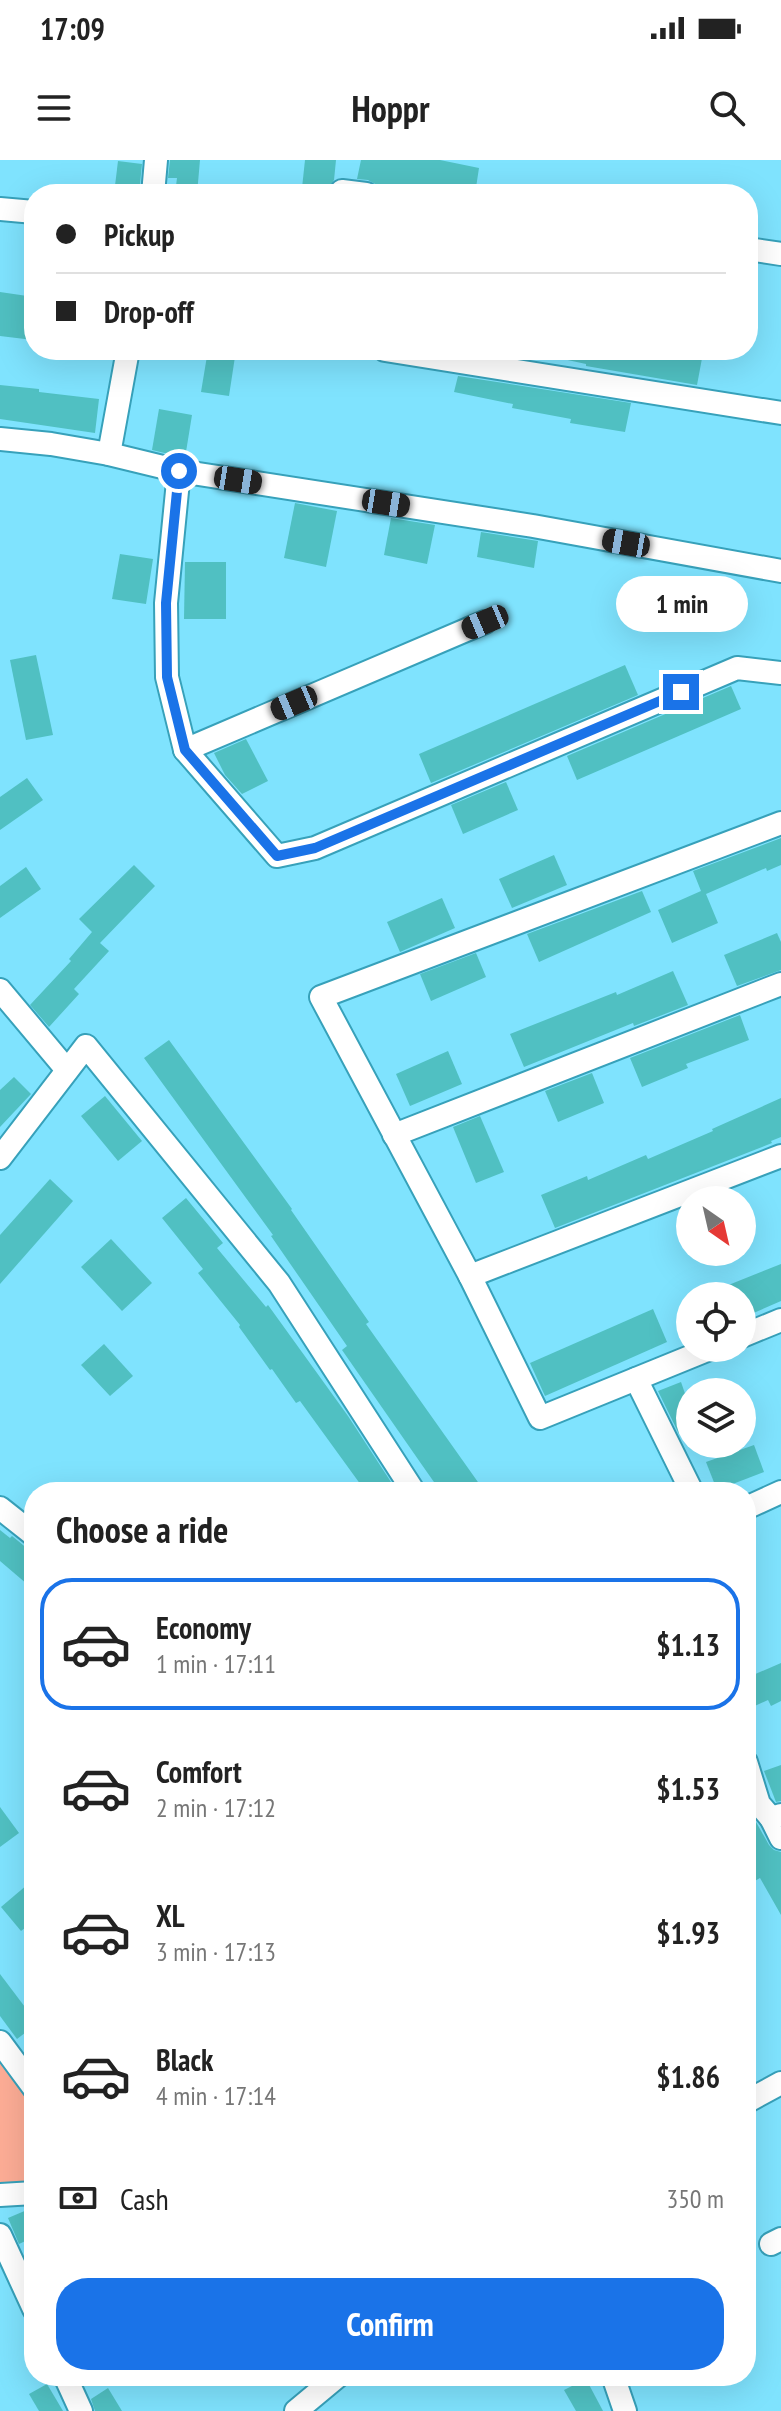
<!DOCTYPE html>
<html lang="en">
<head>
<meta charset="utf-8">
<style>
	:root { --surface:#fff; --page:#f6f6f6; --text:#222; --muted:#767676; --line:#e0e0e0; --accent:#1a73e8 }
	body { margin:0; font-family:"PT Sans Narrow",sans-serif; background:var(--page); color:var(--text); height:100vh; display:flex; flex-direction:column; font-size:30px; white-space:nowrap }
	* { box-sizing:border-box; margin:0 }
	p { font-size:26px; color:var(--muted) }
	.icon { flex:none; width:44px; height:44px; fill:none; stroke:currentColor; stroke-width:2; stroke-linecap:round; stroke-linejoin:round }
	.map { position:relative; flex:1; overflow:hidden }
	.drawer { position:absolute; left:24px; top:1322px; width:732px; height:904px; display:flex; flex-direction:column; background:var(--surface); border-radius:32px; box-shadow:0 8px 32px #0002 }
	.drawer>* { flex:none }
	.top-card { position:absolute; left:24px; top:24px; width:734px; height:176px; border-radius:32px; box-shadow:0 8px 32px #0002; display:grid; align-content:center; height:176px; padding:0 32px; background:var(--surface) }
	.needle { width:52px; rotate:146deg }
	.fabs { position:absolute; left:676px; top:1026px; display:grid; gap:16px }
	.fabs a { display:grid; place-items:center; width:80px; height:80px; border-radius:50%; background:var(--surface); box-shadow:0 8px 32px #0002; font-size:40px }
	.end { position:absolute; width:36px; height:36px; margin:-18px; border:10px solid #1a73e8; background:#fff; box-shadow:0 0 0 4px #fff }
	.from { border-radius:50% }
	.bubble { position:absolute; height:56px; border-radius:28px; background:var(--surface); box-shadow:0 8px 32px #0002; font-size:26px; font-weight:700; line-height:56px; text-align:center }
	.car { position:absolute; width:24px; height:48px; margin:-24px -12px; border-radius:10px; box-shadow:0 0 6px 2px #0007; background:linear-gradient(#222 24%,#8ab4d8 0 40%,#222 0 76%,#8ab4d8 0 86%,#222 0) }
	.top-card b { display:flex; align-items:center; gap:28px; height:76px; font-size:30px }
	.top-card b+b { border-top:2px solid var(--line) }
	.top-card i { width:20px; height:20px; background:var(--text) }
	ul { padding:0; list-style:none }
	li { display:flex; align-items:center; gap:24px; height:132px; margin:0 16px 12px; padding:0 16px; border:4px solid transparent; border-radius:32px }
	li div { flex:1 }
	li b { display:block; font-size:30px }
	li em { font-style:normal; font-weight:700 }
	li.current { border-color:var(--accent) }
	li>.icon { width:72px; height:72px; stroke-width:1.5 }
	h2 { padding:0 32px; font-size:36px; line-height:96px }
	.pay { display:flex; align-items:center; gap:20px; height:88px; padding:0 32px; font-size:30px }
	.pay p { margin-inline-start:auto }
	.cta { display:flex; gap:16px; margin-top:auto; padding:16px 32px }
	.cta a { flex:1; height:92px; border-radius:32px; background:var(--accent); color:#fff; font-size:32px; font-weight:700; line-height:92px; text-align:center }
	.status { display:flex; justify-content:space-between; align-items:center; height:56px; padding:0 40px; background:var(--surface); direction:ltr }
	.status svg { height:22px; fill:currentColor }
	header { display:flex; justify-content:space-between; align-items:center; height:104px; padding:0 32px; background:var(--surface); font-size:36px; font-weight:700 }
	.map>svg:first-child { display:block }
</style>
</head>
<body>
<div class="status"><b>17:09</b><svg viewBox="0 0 49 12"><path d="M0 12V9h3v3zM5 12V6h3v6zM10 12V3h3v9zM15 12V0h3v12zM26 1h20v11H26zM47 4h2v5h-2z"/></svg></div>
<header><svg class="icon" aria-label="menu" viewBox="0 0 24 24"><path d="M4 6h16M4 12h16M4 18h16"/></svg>Hoppr<svg class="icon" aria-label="search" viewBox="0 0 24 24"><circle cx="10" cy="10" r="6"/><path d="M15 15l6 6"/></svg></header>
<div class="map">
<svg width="781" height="2251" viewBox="0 0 781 2251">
	<rect width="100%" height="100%" fill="#7fe3fe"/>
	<polygon fill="#fdad96" points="0,1894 34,1935 34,2020 19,2027 0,2027"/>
	<g fill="#50c0c2">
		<polygon points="170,0 200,0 197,34 175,34 177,18 168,18"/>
		<polygon points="305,0 336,0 334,20 328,30 302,28"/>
		<polygon points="361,0 440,0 479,8 475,34 421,34 377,25 368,20 357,19"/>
		<polygon points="118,1 142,4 139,34 114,34"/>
		<polygon points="0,132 34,137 33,180 0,176"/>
		<polygon points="208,190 236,190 229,236 201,232"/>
		<polygon points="549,190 683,190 703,193 697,225 586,206 586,204 549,196"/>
		<polygon points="458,216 631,243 625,272 570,263 571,259 512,248 513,244 454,232"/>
		<polygon points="0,225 39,229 39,232 99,239 95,273 0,259"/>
		<polygon points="159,249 192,255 185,298 152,290"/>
		<polygon points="295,343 337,351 326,407 284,398"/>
		<polygon points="391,358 435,365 427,404 384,395"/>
		<polygon points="481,372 538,381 534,408 477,397"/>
		<polygon points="120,394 153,399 146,444 112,439"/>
		<polygon points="185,402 226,402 226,459 184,459"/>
		<polygon points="36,495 53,575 26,580 10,500"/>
		<polygon points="625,505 638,535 431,623 419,594"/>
		<polygon points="731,526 741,549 577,620 567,596"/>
		<polygon points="246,579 268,621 242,634 225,615 214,593"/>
		<polygon points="27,618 43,640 0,670 0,637"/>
		<polygon points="506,622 518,650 463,674 451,645"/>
		<polygon points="781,678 781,705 767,711 766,708 706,734 718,763 672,783 658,750 701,731 693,711"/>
		<polygon points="554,695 567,725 512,748 499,719"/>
		<polygon points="134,705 155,726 100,783 109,791 74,829 79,834 49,867 30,845 71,801 69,799 92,772 79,759"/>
		<polygon points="26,707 41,729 0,758 0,726"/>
		<polygon points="642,731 651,752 539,802 527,774"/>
		<polygon points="442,738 455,768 400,792 387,762"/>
		<polygon points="777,773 781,782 781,810 737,826 724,795"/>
		<polygon points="476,793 486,817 431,841 420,814"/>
		<polygon points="673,811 688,845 634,866 633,863 524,907 510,874 616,832 617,835"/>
		<polygon points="740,855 749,880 686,904 688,908 642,927 630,898"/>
		<polygon points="169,880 292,1049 291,1050 369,1162 366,1164 485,1332 441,1332 422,1305 342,1190 347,1186 271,1076 273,1075 144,898"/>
		<polygon points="448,891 462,924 410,946 396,914"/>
		<polygon points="592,913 604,943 558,962 545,931"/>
		<polygon points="14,917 31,934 0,967 0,930"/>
		<polygon points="105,936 142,981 118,1001 81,956"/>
		<polygon points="781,938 781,977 771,981 772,983 555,1068 541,1035 587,1016 588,1020 646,995 648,999 713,971 712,969"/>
		<polygon points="480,956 504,1012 476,1023 453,967"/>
		<polygon points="50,1019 73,1041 0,1124 0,1075"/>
		<polygon points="186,1038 223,1083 217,1088 266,1147 268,1145 348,1256 391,1322 377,1332 366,1332 300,1241 296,1243 272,1209 270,1210 239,1167 240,1165 198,1113 203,1109 162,1058"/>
		<polygon points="111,1079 152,1123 122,1151 81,1107"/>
		<polygon points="781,1104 781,1141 742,1158 742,1136 701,1136"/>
		<polygon points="653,1149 667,1182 545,1236 530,1203"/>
		<polygon points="104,1184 133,1216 110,1236 81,1205"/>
		<polygon points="681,1222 690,1248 690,1269 679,1274 658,1231"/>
		<polygon points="754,1285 764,1312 717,1330 706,1302"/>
		<polygon points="0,1370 10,1378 12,1376 34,1394 34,1430 0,1401"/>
		<polygon points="781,1503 781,1541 771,1546 768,1540 746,1550 746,1518"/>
		<polygon points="781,1605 781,1641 776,1642 764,1611"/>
		<polygon points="0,1647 19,1673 0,1687"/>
		<polygon points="756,1662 769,1685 774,1690 781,1692 781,1755 760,1718 753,1722 746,1710 746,1667"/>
		<polygon points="34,1719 34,1761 21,1771 1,1747"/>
		<polygon points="0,1814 34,1859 34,1866 17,1879 0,1856"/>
		<polygon points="34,2047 34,2077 19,2084 8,2058"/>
		<polygon points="586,2219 603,2251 576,2251 564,2230"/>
		<polygon points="47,2224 63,2251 39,2251 29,2234"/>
		<polygon points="108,2228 122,2251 95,2251 91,2239"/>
	</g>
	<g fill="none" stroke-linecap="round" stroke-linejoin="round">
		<defs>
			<g id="minor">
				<polyline points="342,31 366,34"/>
				<polyline points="153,34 156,0"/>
				<polyline points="0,49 34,52"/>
				<polyline points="748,89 781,94"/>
				<polyline points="385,190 781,253"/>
				<polyline points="0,279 51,284 109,294 179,311 533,366 781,411"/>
				<polyline points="109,294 128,190"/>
				<polyline points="179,311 166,443 167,517 185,590"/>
				<polyline points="485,462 185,590 277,696 315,688 737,508 781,513"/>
				<polyline points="0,830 67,910"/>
				<polyline points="394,975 781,824"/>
				<polyline points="0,998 86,886 279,1123 414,1332"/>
				<polyline points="470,1116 321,837 781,663"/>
				<polyline points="742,1176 781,1160"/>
				<polyline points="712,1188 540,1258 470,1116 781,996"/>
				<polyline points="636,1219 692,1332"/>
				<polyline points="0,1348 34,1375"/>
				<polyline points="746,1348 781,1332"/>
				<polyline points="746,1602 759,1644 771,1658"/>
				<polyline points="781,1655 771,1658 781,1678"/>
				<polyline points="0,1882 34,1928"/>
				<polyline points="746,1942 781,1923"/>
				<polyline points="0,2035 34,2033"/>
				<polyline points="0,2075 34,2149"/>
				<polyline points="771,2084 781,2079"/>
				<polyline points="65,2216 81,2251"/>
				<polyline points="613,2216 625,2251"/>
				<polyline points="296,2251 338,2216"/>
			</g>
		</defs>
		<use href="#minor" stroke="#37a1ba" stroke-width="26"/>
		<use href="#minor" stroke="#fff" stroke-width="22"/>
	</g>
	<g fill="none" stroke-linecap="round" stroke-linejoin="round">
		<polyline stroke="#1a73e8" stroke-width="10" points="179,311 166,443 167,517 185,590 277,696 315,688 681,532"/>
	</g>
</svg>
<div class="fabs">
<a><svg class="needle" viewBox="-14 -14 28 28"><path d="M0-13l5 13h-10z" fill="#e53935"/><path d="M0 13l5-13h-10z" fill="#767676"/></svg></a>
<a><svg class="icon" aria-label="locate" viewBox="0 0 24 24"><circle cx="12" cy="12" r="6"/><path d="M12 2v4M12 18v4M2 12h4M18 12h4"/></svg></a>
<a><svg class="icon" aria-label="layers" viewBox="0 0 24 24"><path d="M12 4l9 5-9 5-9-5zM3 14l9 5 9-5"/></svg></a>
</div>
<i class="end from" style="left:179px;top:311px"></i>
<i class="end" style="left:681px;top:532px"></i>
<div class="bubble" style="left:616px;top:416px;width:132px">1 min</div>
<i class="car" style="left:238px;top:320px;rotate:99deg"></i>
<i class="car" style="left:386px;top:343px;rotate:99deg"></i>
<i class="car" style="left:626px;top:383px;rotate:280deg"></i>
<i class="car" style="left:485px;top:462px;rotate:247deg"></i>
<i class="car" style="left:294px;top:543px;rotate:247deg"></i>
<div class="top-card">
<b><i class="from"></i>Pickup</b>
<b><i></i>Drop-off</b>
</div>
<section class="drawer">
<h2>Choose a ride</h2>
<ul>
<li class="current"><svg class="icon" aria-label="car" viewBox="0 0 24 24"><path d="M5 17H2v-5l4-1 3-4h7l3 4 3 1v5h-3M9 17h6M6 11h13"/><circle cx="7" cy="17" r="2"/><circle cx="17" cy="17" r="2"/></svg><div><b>Economy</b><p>1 min · 17:11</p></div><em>$1.13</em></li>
<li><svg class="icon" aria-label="car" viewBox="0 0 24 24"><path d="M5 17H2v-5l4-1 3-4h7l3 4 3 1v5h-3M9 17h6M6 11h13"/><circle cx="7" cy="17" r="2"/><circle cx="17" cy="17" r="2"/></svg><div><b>Comfort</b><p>2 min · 17:12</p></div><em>$1.53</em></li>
<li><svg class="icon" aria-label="car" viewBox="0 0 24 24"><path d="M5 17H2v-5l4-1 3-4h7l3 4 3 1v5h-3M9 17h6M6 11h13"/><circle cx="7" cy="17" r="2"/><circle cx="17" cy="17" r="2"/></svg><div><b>XL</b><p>3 min · 17:13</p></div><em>$1.93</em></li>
<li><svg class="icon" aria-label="car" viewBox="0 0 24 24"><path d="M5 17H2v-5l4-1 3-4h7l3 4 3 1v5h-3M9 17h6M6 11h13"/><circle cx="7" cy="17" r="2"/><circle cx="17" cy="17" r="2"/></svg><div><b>Black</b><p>4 min · 17:14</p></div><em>$1.86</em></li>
</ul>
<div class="pay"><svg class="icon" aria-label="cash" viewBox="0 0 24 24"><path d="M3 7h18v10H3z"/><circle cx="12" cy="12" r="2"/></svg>Cash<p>350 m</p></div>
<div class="cta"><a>Confirm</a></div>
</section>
</div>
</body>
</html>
